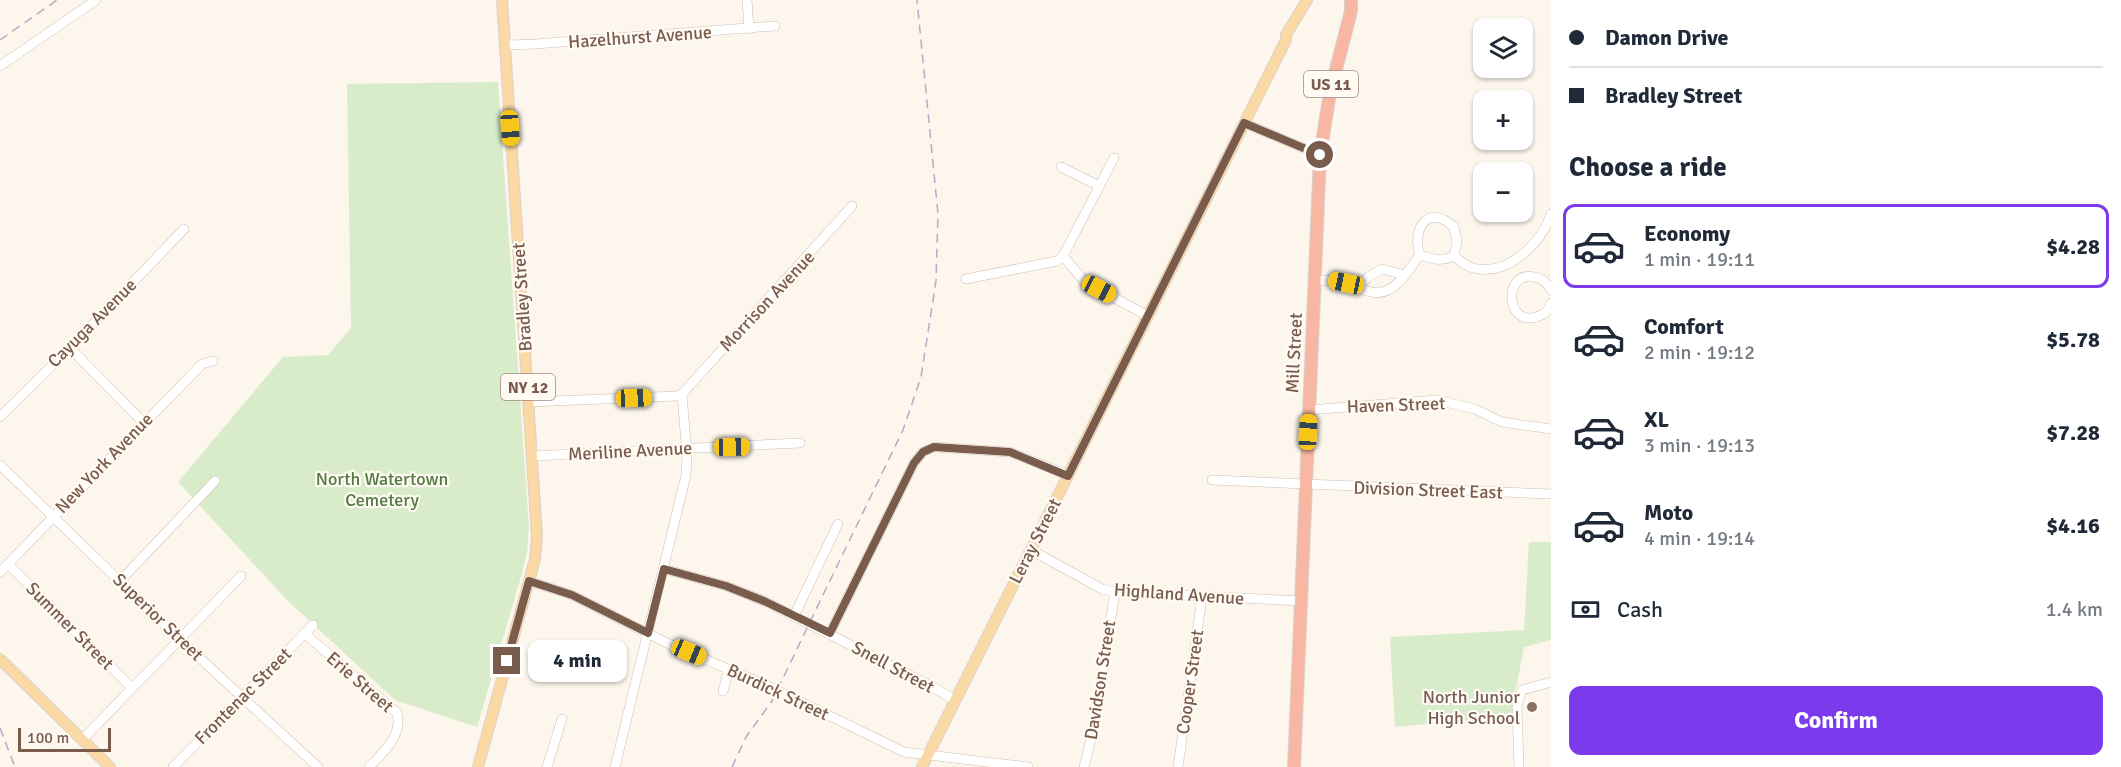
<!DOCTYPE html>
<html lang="en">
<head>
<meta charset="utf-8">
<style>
	:root { --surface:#fff; --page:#f2f2f3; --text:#1f2937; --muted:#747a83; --line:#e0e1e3; --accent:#7c3aed }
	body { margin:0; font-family:Signika,sans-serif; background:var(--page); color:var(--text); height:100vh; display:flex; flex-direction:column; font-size:22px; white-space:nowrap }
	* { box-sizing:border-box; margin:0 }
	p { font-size:20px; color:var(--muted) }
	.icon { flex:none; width:33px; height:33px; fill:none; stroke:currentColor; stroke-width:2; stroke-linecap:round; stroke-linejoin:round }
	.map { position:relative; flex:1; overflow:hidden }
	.panel { display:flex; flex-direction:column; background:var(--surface); width:570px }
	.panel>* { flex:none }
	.banner { display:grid; align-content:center; height:132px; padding:0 18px; background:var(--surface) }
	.fabs { position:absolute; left:1473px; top:18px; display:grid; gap:12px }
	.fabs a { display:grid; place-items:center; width:60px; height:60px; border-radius:12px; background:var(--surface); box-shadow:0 2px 4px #0004; font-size:30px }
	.scale { position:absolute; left:18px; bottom:15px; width:93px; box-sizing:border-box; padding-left:6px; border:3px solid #7a5c4d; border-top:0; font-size:16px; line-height:21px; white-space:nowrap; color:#7a5c4d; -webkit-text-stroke:4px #fffaf3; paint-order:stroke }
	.end { position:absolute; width:27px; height:27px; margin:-14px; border:8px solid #7a5c4d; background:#fff; box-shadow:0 0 0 3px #fff }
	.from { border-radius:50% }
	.bubble { position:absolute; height:42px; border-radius:12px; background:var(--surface); box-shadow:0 2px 4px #0004; font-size:20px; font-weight:700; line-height:42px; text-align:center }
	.car { position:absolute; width:18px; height:36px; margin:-18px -9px; border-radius:8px; box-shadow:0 0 4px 2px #0007; background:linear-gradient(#f5c518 24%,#345 0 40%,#f5c518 0 76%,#345 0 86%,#f5c518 0) }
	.banner b { display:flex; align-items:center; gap:21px; height:57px; font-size:22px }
	.banner b+b { border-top:2px solid var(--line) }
	.banner i { width:15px; height:15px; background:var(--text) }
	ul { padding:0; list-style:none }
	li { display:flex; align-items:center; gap:18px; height:84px; margin:0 12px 9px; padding:0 6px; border:3px solid transparent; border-radius:12px }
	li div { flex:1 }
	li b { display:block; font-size:22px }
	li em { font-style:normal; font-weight:700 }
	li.selected { border-color:var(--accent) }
	li>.icon { width:54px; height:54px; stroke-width:1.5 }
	h2 { padding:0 18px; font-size:27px; line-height:72px }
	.pay { display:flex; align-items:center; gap:15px; height:66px; padding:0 18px; font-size:22px }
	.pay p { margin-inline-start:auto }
	.button { display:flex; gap:12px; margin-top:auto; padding:12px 18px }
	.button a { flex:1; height:69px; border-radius:12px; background:var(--accent); color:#fff; font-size:24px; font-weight:700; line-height:69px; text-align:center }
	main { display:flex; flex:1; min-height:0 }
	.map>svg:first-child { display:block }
</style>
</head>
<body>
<main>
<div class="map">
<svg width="1551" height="767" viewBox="0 0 1551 767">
	<rect width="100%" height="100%" fill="#fdf6ec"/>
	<g fill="#d8ecc9">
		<polygon points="498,82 529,527 527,552 521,577 477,727 395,700 287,600 178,482 283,357 328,355 351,328 347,84"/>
		<polygon points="1529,542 1551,542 1551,640 1524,647 1514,699 1513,716 1395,727 1390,637 1524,630"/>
	</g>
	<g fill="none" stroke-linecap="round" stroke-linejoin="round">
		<defs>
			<g id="minor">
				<polyline points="747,0 749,29"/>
				<polyline points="505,45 535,44 775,26"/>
				<polyline points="0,66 96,0"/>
				<polyline points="1244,123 1320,155"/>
				<polyline points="1061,167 1099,186"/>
				<path d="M 1420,255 C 1411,228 1429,203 1454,227 L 1457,242 L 1454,256"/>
				<polyline points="1063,256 1085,282 1148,316"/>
				<polyline points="966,279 1057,261 1063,256 1114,158"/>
				<path d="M 1315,280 C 1325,280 1334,280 1343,282 C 1358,286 1373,298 1388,290 C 1402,283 1411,266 1420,255 C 1433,259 1441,262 1454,256 C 1460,261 1466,266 1473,268 C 1507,277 1541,244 1551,214"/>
				<polyline points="1358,288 1368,277 1382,269 1405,275"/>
				<path d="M 1551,290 C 1548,284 1545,280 1538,278 C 1503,265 1503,330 1539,316 C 1546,314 1549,310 1551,303"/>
				<polyline points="70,348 144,423"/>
				<polyline points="682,394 852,206"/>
				<polyline points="529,402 677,396 682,394"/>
				<polyline points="1309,410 1437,400 1475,409 1502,422 1551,429"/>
				<polyline points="0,417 70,348 184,229"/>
				<polyline points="533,456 800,443"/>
				<polyline points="0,465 179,639 318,767"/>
				<polyline points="1212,480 1551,494"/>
				<polyline points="1031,550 1102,589 1115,592 1301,601"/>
				<polyline points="8,564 132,688"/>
				<polyline points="664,569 726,586 764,601 927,684 955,700"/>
				<polyline points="0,572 202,364 213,361"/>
				<polyline points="120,581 215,481"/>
				<polyline points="529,581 572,595 669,644 768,686 904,752 1028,767"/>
				<polyline points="794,616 838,524"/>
				<path d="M 304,633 L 397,713 C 403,735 384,752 369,767"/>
				<polyline points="830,633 914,463 923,452 934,447 1010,452 1068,475"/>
				<polyline points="723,691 729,669"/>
				<polyline points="82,740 241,576"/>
				<polyline points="173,767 313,625"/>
				<polyline points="547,767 562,719"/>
				<polyline points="615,767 686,475 687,456 682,394"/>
				<polyline points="1084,767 1094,726 1115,592"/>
				<polyline points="1178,767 1202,597"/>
				<polyline points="1519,767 1517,705 1522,690 1551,682"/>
			</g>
			<g id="major">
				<polyline points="0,659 110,767"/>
				<polyline points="478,767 529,581 535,559 537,536 502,0"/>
				<polyline points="922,767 1286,40 1286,35 1307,0"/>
			</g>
			<polyline id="highway" points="1294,767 1320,155 1330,93 1351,11 1351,0"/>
		</defs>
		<use href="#minor" stroke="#d1beb0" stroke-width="10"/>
		<use href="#major" stroke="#dad1cd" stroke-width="12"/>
		<use href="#highway" stroke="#dad1cd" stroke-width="14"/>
		<use href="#minor" stroke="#fff" stroke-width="9"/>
		<use href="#major" stroke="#fbd9a5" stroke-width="10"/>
		<use href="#highway" stroke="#f7b7a3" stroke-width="12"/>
		<g stroke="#b9a8c9" stroke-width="1.5" stroke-dasharray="9 6" stroke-linecap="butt">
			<polyline points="0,40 57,0"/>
			<polyline points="0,728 15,767"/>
			<polyline points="732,767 746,737 772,701 822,597 903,430 921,377 936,281 938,214 917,0"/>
		</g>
	</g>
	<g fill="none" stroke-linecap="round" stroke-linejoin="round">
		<polyline stroke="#7a5c4d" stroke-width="8" points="507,661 529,581 572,595 648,633 664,569 726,586 764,601 830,633 914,463 923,452 934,447 1010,452 1068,476 1244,123 1320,155"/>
	</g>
	<circle fill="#8d6e63" stroke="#fffaf3" stroke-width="2" cx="1532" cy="707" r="6"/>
	<g text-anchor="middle" stroke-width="4.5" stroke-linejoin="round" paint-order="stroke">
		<g fill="#fffaf3" stroke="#a28b7f" stroke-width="1.5">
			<rect x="1304" y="71" width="54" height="26" rx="4.5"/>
			<rect x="501" y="374" width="54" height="26" rx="4.5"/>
		</g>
		<g font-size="16" font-weight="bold" fill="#7a5c4d">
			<text x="1331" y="90">US 11</text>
			<text x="528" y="393">NY 12</text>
		</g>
		<g font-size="18" fill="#7a5c4d" stroke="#fffaf3">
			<text transform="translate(640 37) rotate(-4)" y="6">Hazelhurst Avenue</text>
			<text transform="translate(522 297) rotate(-94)" y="6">Bradley Street</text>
			<text transform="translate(767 301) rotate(-47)" y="6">Morrison Avenue</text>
			<text transform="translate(92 323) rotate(-45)" y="6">Cayuga Avenue</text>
			<text transform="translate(1294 353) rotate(-87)" y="6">Mill Street</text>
			<text transform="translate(1396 405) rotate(-2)" y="6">Haven Street</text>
			<text transform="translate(630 451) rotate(-3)" y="6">Meriline Avenue</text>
			<text transform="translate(104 463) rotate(-46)" y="6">New York Avenue</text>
			<text transform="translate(1428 490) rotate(2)" y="6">Division Street East</text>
			<text transform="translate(1035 541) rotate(-63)" y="6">Leray Street</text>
			<text transform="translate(1179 594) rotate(4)" y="6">Highland Avenue</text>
			<text transform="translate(158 617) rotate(44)" y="6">Superior Street</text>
			<text transform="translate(70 626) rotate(45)" y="6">Summer Street</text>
			<text transform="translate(893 667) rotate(28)" y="6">Snell Street</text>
			<text transform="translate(1100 680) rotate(-81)" y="6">Davidson Street</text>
			<text transform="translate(360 682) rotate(41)" y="6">Erie Street</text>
			<text transform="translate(1190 682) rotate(-82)" y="6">Cooper Street</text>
			<text transform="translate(778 692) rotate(25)" y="6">Burdick Street</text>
			<text transform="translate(243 696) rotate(-45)" y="6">Frontenac Street</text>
		</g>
		<g font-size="18" fill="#537a41" stroke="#fffaf3">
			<text x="382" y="485">North Watertown<tspan x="382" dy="21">Cemetery</tspan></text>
		</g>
		<g font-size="18" fill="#785e54" stroke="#fffaf3" text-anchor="end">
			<text x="1520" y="703">North Junior<tspan x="1520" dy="21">High School</tspan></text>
		</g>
	</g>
</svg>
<div class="fabs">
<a><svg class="icon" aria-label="layers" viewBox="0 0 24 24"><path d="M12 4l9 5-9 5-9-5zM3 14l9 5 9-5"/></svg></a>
<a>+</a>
<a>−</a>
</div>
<div class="scale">100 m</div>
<i class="end from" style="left:1320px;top:155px"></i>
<i class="end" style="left:507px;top:661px"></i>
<div class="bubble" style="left:528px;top:640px;width:99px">4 min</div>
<i class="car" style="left:510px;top:128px;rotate:176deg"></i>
<i class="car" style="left:1346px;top:283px;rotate:282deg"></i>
<i class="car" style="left:1099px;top:289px;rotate:118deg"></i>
<i class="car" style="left:634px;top:398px;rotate:88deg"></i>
<i class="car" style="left:1308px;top:432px;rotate:3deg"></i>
<i class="car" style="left:732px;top:447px;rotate:89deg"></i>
<i class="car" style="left:689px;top:652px;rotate:113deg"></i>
</div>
<section class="panel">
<div class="banner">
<b><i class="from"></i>Damon Drive</b>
<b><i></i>Bradley Street</b>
</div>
<h2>Choose a ride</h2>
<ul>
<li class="selected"><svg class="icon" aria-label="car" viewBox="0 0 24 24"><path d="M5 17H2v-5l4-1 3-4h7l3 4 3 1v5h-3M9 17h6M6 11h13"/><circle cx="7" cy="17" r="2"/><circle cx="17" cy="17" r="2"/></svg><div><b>Economy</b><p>1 min · 19:11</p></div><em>$4.28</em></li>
<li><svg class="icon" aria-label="car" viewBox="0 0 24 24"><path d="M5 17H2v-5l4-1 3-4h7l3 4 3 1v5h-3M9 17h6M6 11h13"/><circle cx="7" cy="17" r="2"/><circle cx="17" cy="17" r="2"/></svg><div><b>Comfort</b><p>2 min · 19:12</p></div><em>$5.78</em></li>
<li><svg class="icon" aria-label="car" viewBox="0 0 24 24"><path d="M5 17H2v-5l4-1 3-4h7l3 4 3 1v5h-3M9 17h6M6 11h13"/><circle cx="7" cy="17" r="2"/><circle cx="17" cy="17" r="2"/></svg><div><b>XL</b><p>3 min · 19:13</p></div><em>$7.28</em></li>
<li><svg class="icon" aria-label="car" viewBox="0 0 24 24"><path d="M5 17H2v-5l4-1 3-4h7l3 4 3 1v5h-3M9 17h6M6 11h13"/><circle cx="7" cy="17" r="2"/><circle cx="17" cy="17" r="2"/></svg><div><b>Moto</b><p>4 min · 19:14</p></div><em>$4.16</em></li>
</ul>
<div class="pay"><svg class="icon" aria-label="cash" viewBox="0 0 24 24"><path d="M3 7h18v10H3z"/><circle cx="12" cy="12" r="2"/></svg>Cash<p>1.4 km</p></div>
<div class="button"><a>Confirm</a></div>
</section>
</main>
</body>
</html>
